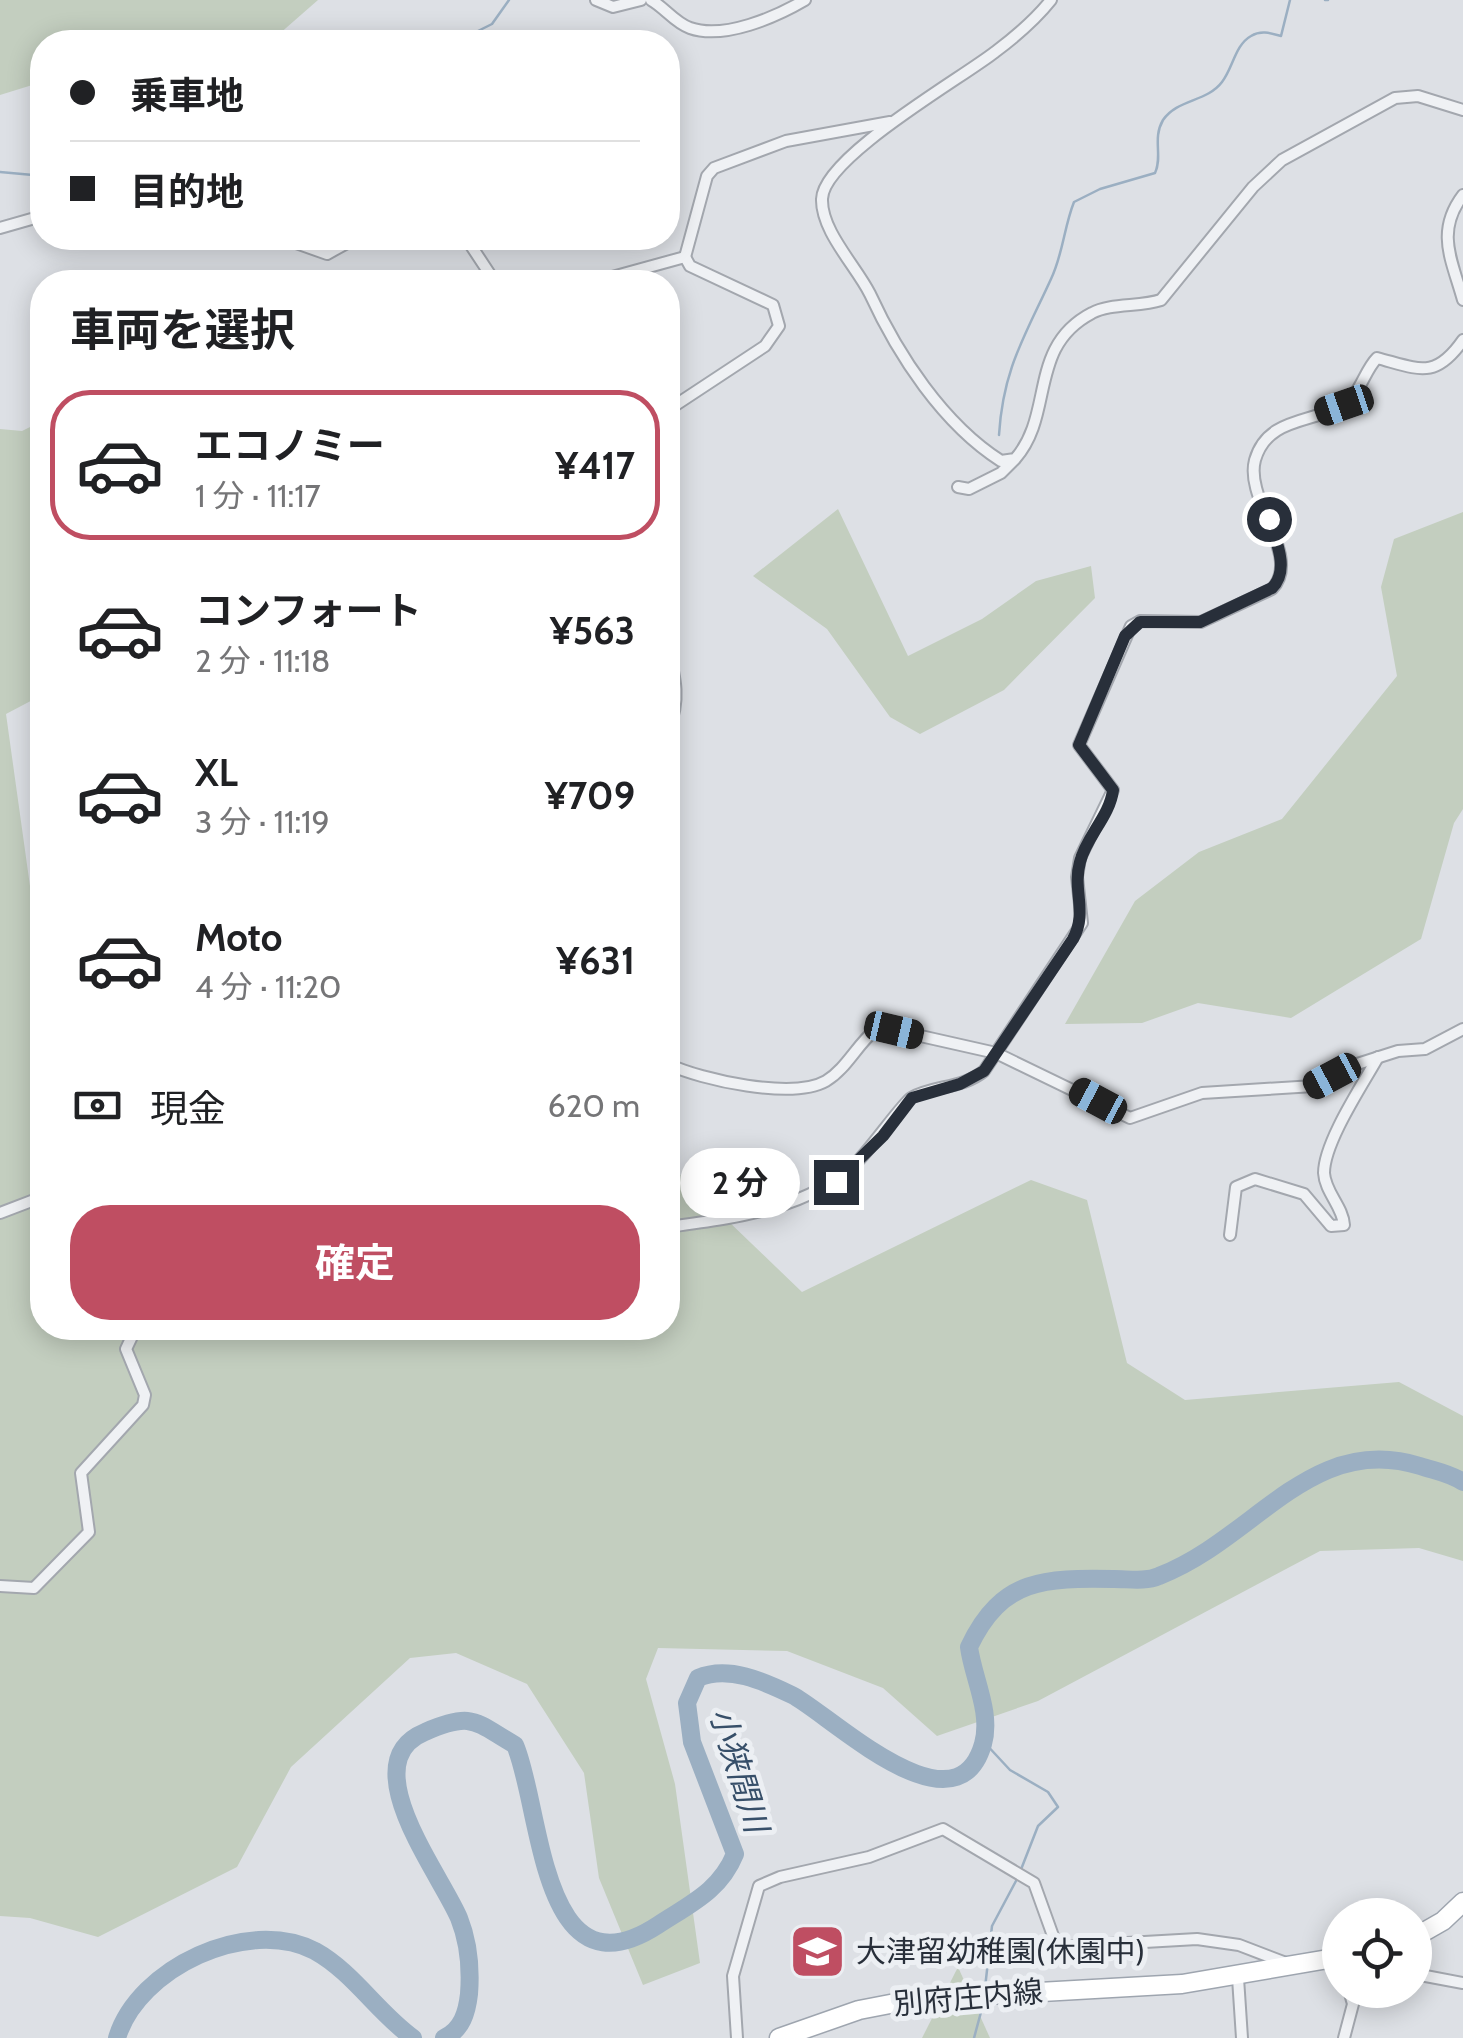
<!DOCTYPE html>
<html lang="ja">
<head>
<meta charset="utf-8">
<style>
	:root { --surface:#fff; --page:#f2f2f2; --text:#202124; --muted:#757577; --line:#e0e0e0; --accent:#bf4e62 }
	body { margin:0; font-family:Cabin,"Noto Sans JP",sans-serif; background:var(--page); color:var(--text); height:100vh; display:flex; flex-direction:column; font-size:38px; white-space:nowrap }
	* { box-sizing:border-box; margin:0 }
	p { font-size:32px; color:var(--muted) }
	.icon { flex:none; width:55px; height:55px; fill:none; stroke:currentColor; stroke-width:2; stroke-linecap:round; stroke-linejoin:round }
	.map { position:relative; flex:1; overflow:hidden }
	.drawer { position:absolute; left:30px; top:270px; width:650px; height:1070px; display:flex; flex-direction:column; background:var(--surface); border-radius:40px; box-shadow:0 5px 25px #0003 }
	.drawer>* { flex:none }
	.guide { position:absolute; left:30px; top:30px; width:650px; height:220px; border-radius:40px; box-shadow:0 5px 25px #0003; display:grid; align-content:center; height:220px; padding:0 40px; background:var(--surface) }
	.buttons { position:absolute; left:1322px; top:1898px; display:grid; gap:20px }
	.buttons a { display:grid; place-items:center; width:110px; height:110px; border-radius:50%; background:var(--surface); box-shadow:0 5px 25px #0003; font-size:50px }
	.end { position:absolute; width:45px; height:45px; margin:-22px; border:12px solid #282f3a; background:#fff; box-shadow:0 0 0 5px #fff }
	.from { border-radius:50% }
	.bubble { position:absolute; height:70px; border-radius:35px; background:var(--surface); box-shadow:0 5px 25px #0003; font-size:32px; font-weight:700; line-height:70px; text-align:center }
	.car { position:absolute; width:30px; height:60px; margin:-30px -15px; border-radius:12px; box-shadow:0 0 8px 2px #0007; background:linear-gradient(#222 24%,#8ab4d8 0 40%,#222 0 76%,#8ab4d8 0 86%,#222 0) }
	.guide b { display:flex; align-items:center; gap:35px; height:95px; font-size:38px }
	.guide b+b { border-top:2px solid var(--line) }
	.guide i { width:25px; height:25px; background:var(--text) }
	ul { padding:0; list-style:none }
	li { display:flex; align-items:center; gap:30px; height:150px; margin:0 20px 15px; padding:0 20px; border:5px solid transparent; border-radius:40px }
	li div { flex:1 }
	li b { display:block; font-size:38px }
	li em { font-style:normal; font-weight:700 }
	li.active { border-color:var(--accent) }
	li>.icon { width:90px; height:90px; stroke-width:1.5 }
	h2 { padding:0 40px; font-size:45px; line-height:120px }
	.pay { display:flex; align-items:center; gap:25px; height:110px; padding:0 40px; font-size:38px }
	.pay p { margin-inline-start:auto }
	.action { display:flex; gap:20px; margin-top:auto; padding:20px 40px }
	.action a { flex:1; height:115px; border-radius:40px; background:var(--accent); color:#fff; font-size:40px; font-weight:700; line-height:115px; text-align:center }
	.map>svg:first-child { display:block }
</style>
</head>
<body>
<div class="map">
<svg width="1463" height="2038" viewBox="0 0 1463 2038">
	<rect width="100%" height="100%" fill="#dde0e5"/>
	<g fill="#c3cebf">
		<polygon points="0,0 318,0 270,42 146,31 151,42 42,42 42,82 0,95"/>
		<polygon points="42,421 42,695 6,714 36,929 42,930 42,1328 668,1328 668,1169 675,1170 802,1292 1031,1180 1087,1200 1127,1363 1185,1400 1399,1382 1463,1416 1463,1561 1419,1548 1320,1551 1038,1701 937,1736 883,1688 787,1651 658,1648 646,1679 675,1784 700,1963 643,1985 599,1878 584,1773 527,1684 456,1653 410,1658 291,1767 237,1867 98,1937 30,1918 0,1916 0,429 22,431"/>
		<polygon points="838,509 908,656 982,619 1036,581 1091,566 1095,598 1004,690 920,734 890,717 827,629 753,576"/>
		<polygon points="1463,512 1463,809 1454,823 1421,939 1291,1018 1198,1003 1142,1023 1065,1024 1135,901 1199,852 1282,819 1397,676 1381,587 1394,539"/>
		<polygon points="958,1967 990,2038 922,2038"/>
	</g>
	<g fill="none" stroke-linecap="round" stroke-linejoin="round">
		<g stroke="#9bafc2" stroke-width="2.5">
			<polyline points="1325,0 1328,0"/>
			<polyline points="430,42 468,36 492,24 509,0"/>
			<polyline points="0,172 33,175 42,171"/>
			<path d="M 999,435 C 1003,369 1025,336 1051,279 C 1063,254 1064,227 1074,202 L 1100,189 L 1155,173 C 1163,156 1152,139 1163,120 C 1177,99 1207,102 1222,82 C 1233,68 1235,45 1251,36 C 1261,30 1270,33 1281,36 L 1290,0"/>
			<polyline points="984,1742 1010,1770 1048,1792 1058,1807 1038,1826 1020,1872"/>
			<polyline points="985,1988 992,1926 1017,1879"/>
			<polyline points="974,2038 984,2001"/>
		</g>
		<g stroke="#9bafc2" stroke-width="18">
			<path d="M 117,2038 C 138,1968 248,1916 315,1951 C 353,1972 378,2013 413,2038"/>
			<path d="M 444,2038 C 462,2030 467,2012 469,1994 C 471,1968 469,1943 459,1918 C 440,1873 352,1762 425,1732 C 473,1711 475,1722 515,1745 C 542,1807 540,2002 658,1925 C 690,1904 720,1891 735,1854 L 692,1742 L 687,1703 L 698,1678 C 728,1665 763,1681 792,1695 C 828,1713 956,1839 983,1744 C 992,1712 973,1678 969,1647 C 1002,1577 1046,1578 1114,1579 C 1129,1579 1145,1582 1159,1576 C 1255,1539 1311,1432 1420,1466 C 1435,1471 1449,1473 1463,1482"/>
		</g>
		<defs>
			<g id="street">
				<polyline points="596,0 613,7 641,0"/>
				<path d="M 651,0 C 664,7 675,23 690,28 C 724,40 776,17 805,0"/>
				<path d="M 1051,0 C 1036,19 1015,37 995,52 C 962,78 823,157 822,199 C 821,231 856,266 870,294 C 898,355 943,424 1001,461 L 1015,459 C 1055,414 1027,347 1092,313 C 1110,303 1140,307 1161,300 L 1253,187 L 1282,160 L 1395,98 L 1418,96 L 1463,110"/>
				<path d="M 1463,195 C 1435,232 1452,260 1463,300"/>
				<polyline points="0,228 42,216"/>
				<polyline points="282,238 327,254 356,238"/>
				<polyline points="466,238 495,282"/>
				<polyline points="685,257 707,176 714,168 786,141 890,122"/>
				<polyline points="594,282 685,257"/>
				<polyline points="668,410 765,346 779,326 773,305 690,266 685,257"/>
				<polyline points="958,487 969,489 1001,473 1014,460"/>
				<path d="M 668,649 C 675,677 681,702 668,729"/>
				<path d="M 668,1064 C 701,1080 793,1100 826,1081 C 846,1069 857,1045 874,1031 L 894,1030 L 996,1053 L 1130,1118 L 1202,1093 L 1314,1086 L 1351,1066 L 1398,1051 L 1425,1049 L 1463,1029"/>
				<polyline points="0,1213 42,1197"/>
				<path d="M 668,1227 C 732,1218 808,1210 856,1163 C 870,1150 902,1104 911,1098 C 934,1085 962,1089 984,1071 L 1082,923 L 1077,877 L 1080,858 L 1113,790 L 1079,745 L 1131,626 L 1140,621 L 1201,622 L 1272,589 C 1303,557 1244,500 1255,460 C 1267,418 1310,423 1342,406 C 1360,396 1364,371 1377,358 C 1419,369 1435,380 1463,340"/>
				<path d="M 1230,1235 L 1236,1187 L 1255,1179 L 1304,1194 L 1331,1226 L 1344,1225 C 1343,1207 1325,1192 1324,1173 C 1324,1142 1363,1084 1378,1057"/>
				<polyline points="0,1586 34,1588 89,1532 81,1473 143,1405 145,1395 126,1349 136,1328"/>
				<polyline points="1415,1974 1463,1983"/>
				<polyline points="1238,1978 1242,2038"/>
				<polyline points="737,2038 733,1976 759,1886 780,1877 869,1857 943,1829 1034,1883 1057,1947 1197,1939 1239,1945 1286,1963"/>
				<polyline points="1344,2038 1353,2004 1349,1990"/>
			</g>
			<g id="primary">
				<polyline points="1415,1937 1443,1921 1463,1902"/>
				<polyline points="779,2038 859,2010 916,1999 1182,1984 1340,1957"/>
			</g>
		</defs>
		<use href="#street" stroke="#a3a7ae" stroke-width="14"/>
		<use href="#primary" stroke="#9ea5af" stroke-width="21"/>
		<use href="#street" stroke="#eff1f4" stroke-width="10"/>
		<use href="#primary" stroke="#fff" stroke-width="18"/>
	</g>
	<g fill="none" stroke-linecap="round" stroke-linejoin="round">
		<path stroke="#282f3a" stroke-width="12" d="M 836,1182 L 883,1136 L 912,1098 L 960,1084 L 984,1071 L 1073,939 C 1088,912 1072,890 1080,862 C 1086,837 1110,816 1113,790 L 1079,745 L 1125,636 L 1140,622 L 1200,622 L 1272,588 C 1290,570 1276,541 1269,519"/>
	</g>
	<defs>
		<symbol id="school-square" viewBox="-11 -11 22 22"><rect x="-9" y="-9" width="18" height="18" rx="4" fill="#bf4e62" stroke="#eceff3"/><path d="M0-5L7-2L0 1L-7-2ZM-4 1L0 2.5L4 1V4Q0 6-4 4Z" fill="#fff"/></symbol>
	</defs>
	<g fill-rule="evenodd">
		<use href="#school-square" x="786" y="1920" width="63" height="63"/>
	</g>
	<g text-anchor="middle" stroke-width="10" stroke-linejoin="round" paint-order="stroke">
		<g font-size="30" fill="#282f3a" stroke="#eceff3" text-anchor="start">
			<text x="856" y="1962">大津留幼稚園(休園中)</text>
		</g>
		<g font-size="30" fill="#282f3a" stroke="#eceff3">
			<text transform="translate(968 1998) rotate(-5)" y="10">別府庄内線</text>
		</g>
		<g font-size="32" font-style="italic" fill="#374f69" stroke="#eceff3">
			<text transform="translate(739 1770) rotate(73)" y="11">小狭間川</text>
		</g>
	</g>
</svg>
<div class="buttons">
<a><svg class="icon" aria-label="locate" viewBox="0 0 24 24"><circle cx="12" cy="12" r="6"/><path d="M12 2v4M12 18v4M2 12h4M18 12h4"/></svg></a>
</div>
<i class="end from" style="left:1269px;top:519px"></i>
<i class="end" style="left:836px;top:1182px"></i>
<div class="bubble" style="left:680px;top:1148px;width:120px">2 分</div>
<i class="car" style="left:1344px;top:405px;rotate:251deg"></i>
<i class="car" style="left:894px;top:1030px;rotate:103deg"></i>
<i class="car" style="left:1332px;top:1076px;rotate:242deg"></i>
<i class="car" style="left:1098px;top:1101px;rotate:298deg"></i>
<div class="guide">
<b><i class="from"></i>乗車地</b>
<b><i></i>目的地</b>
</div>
<section class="drawer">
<h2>車両を選択</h2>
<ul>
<li class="active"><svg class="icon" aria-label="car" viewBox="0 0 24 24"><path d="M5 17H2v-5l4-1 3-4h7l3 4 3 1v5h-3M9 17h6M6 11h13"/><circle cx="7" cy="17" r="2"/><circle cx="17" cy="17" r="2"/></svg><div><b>エコノミー</b><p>1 分 · 11:17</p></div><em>¥417</em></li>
<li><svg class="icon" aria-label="car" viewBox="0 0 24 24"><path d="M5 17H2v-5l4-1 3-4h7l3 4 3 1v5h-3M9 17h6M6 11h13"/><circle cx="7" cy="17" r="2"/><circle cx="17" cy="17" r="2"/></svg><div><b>コンフォート</b><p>2 分 · 11:18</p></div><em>¥563</em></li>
<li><svg class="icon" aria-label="car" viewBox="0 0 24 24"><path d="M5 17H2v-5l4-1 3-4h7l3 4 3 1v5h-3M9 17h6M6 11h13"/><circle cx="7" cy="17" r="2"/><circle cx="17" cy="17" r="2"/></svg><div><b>XL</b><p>3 分 · 11:19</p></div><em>¥709</em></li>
<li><svg class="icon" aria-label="car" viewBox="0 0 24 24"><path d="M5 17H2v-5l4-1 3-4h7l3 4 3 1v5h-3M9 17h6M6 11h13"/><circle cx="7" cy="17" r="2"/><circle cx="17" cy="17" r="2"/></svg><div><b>Moto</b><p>4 分 · 11:20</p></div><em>¥631</em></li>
</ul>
<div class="pay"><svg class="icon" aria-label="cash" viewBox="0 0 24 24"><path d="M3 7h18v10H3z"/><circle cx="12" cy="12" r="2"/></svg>現金<p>620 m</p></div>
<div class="action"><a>確定</a></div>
</section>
</div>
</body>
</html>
